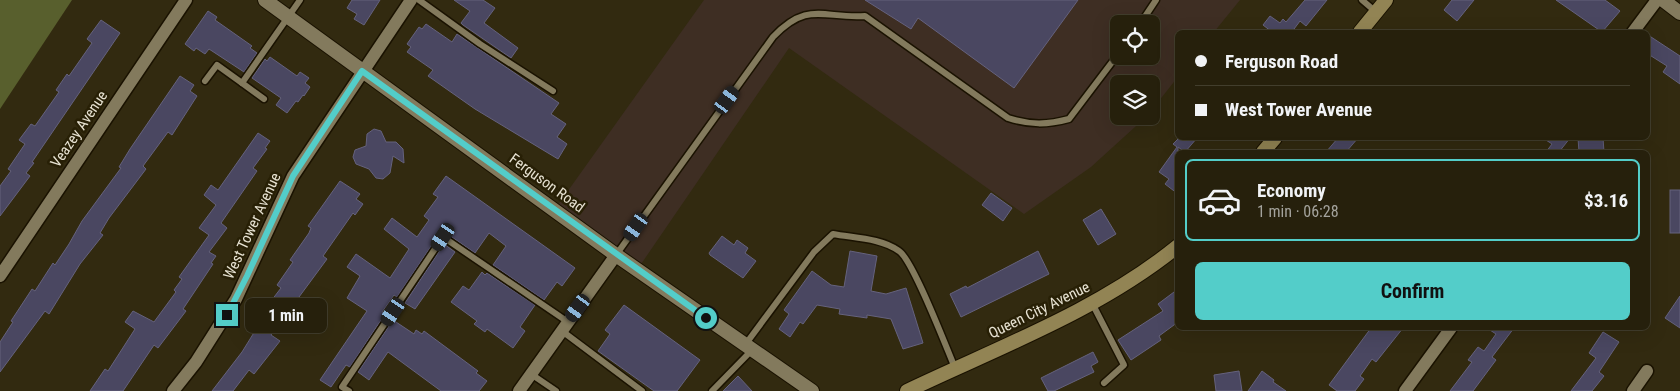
<!DOCTYPE html>
<html lang="en">
<head>
<meta charset="utf-8">
<style>
	:root { --surface:#26200c; --page:#2e2815; --text:#f1f3f6; --muted:#a4a39d; --line:#423e2d; --accent:#53cdc9 }
	body { margin:0; font-family:"Roboto Condensed",sans-serif; background:var(--page); color:var(--text); height:100vh; display:flex; flex-direction:column; font-size:19px; white-space:nowrap }
	* { box-sizing:border-box; margin:0 }
	p { font-size:16px; color:var(--muted) }
	.icon { flex:none; width:28px; height:28px; fill:none; stroke:currentColor; stroke-width:2; stroke-linecap:round; stroke-linejoin:round }
	.map { position:relative; flex:1; overflow:hidden }
	.drawer { position:absolute; left:1175px; top:150px; width:475px; height:180px; display:flex; flex-direction:column; background:var(--surface); border-radius:8px; box-shadow:0 5px 20px #0002,0 0 0 1px var(--line) }
	.drawer>* { flex:none }
	.top-card { position:absolute; left:1175px; top:30px; width:475px; height:110px; border-radius:8px; box-shadow:0 5px 20px #0002,0 0 0 1px var(--line); display:grid; align-content:center; height:110px; padding:0 20px; background:var(--surface) }
	.fabs { position:absolute; left:1110px; top:15px; display:grid; gap:10px }
	.fabs a { display:grid; place-items:center; width:50px; height:50px; border-radius:8px; background:var(--surface); box-shadow:0 5px 20px #0002,0 0 0 1px var(--line); font-size:25px }
	.end { position:absolute; width:22px; height:22px; margin:-11px; border:6px solid #53cdc9; background:#111; box-shadow:0 0 0 2px #111 }
	.from { border-radius:50% }
	.bubble { position:absolute; height:35px; border-radius:8px; background:var(--surface); box-shadow:0 5px 20px #0002,0 0 0 1px var(--line); font-size:16px; font-weight:700; line-height:35px; text-align:center }
	.car { position:absolute; width:15px; height:30px; margin:-15px -8px; border-radius:6px; box-shadow:0 0 4px 1px #0007; background:linear-gradient(#222 24%,#8ab4d8 0 40%,#222 0 76%,#8ab4d8 0 86%,#222 0) }
	.top-card b { display:flex; align-items:center; gap:18px; height:48px; font-size:19px }
	.top-card b+b { border-top:1px solid var(--line) }
	.top-card i { width:12px; height:12px; background:var(--text) }
	ul { padding:9px 0 0; list-style:none }
	li { display:flex; align-items:center; gap:15px; height:82px; margin:0 10px 8px; padding:0 10px; border:2px solid transparent; border-radius:8px }
	li div { flex:1 }
	li b { display:block; font-size:19px }
	li em { font-style:normal; font-weight:700 }
	li.current { border-color:var(--accent) }
	li>.icon { width:45px; height:45px; stroke-width:1.5 }
	.action { display:flex; gap:10px; margin-top:auto; padding:10px 20px }
	.action a { flex:1; height:58px; border-radius:8px; background:var(--accent); color:#111; font-size:20px; font-weight:700; line-height:58px; text-align:center }
	.map>svg:first-child { display:block }
</style>
</head>
<body>
<div class="map">
<svg width="1680" height="391" viewBox="0 0 1680 391">
	<rect width="100%" height="100%" fill="#322a10"/>
	<path fill="#3e2e23" fill-rule="evenodd" d="M 704,0 L 1240,0 L 1214,32 L 1178,32 L 1177,78 L 1151,111 L 1151,84 L 1119,84 L 1119,116 L 1147,116 L 1091,167 L 1024,214 L 789,48 L 637,270 L 555,209 ZM 1119,24 L 1151,24 L 1151,56 L 1119,56 Z"/>
	<polygon fill="#585f2d" points="0,0 72,0 0,109"/>
	<g fill="#4a4761" stroke="#65627d">
		<polygon points="352,0 380,0 364,25 354,19 357,14 347,8"/>
		<polygon points="454,0 483,0 495,8 484,23 518,48 511,58 463,25 461,23 470,11"/>
		<polygon points="865,0 1078,0 1014,88 918,18 911,29"/>
		<polygon points="1305,0 1327,0 1306,26 1300,21 1294,29 1299,32 1272,32 1263,25 1270,16 1280,23 1283,19 1286,22"/>
		<polygon points="1452,0 1474,0 1457,21 1444,10"/>
		<polygon points="1556,0 1605,0 1620,11 1602,32"/>
		<polygon points="208,11 217,17 215,20 252,46 250,48 257,53 244,72 209,49 205,54 196,48 194,51 185,44"/>
		<polygon points="101,20 120,33 32,162 34,163 26,173 30,176 0,216 0,186 11,171 8,169 25,144 19,140 31,124 35,126 59,92 56,90 67,74 69,76 92,43 87,39"/>
		<polygon points="426,24 452,42 457,34 559,103 551,114 566,124 557,137 567,144 558,159 475,109 428,76 433,70 407,52 411,47 407,44 419,27 422,29"/>
		<polygon points="1648,35 1680,56 1680,84 1663,72 1667,66 1648,54"/>
		<polygon points="270,57 297,76 300,72 309,78 305,83 310,87 304,96 303,95 298,102 296,101 287,113 276,105 281,98 252,78 265,59 267,61"/>
		<polygon points="180,76 194,85 190,91 197,96 172,135 168,132 143,166 146,169 109,218 100,233 103,235 80,264 49,314 45,311 0,372 0,342 13,322 11,321 32,289 35,291 53,263 55,265 69,244 82,221 121,168 119,167 130,149"/>
		<polygon points="374,129 381,131 386,142 396,142 403,149 404,163 393,156 390,173 383,179 376,178 369,169 356,164 353,157 355,150 366,146 367,134"/>
		<polygon points="258,133 270,141 265,148 267,149 253,168 257,171 221,223 227,228 209,252 216,256 211,263 213,264 183,309 186,311 158,348 154,345 123,391 90,391 105,369 108,371 135,329 125,322 133,311 154,322 176,292 174,290 182,279 179,277 209,235 199,228 216,205 204,195 211,185 218,190"/>
		<polygon points="1179,138 1197,138 1185,152 1178,147 1178,194 1165,184 1169,179 1159,172 1177,147 1173,144"/>
		<polygon points="1338,138 1358,138 1346,152 1326,152"/>
		<polygon points="1543,138 1570,138 1559,152 1546,152 1552,144"/>
		<polygon points="1578,138 1603,138 1604,152 1579,152"/>
		<polygon points="446,176 575,268 562,286 557,282 544,300 493,265 506,246 489,233 475,253 446,233 440,233 397,297 394,295 382,312 385,314 350,367 346,365 331,387 320,380 367,311 347,298 360,276 347,267 356,254 390,278 409,249 384,229 392,218 417,237 429,220 424,216 438,197 433,194"/>
		<polygon points="340,181 360,194 356,199 363,204 355,215 353,213 323,256 327,259 271,335 280,341 254,374 249,370 233,391 212,391 242,352 268,310 268,305 281,288 277,285 293,262 290,260 309,233 311,228 308,226"/>
		<rect x="1670" y="190" width="10" height="43"/>
		<polygon points="991,193 1012,208 1003,221 982,205"/>
		<polygon points="1101,209 1116,234 1098,245 1083,220"/>
		<polygon points="722,236 734,245 737,240 748,248 745,253 756,261 743,278 710,255 709,253"/>
		<polygon points="444,244 455,252 415,309 405,303"/>
		<polygon points="850,251 877,256 871,291 886,294 906,288 923,343 903,349 891,319 867,315 867,318 839,314 840,309 817,305 803,324 800,322 790,337 779,329 789,314 784,310 812,271 831,285 844,287"/>
		<polygon points="1038,251 1049,274 961,317 950,294 966,286 967,288"/>
		<polygon points="482,272 485,275 487,273 535,305 520,327 525,331 513,348 487,329 485,332 474,324 477,321 451,302 463,286 469,290"/>
		<polygon points="1178,289 1178,322 1159,336 1161,340 1131,360 1118,340 1163,311 1158,304"/>
		<polygon points="1680,296 1680,328 1665,318"/>
		<polygon points="624,305 700,360 677,391 654,391 598,351 610,334 605,330"/>
		<polygon points="393,320 414,334 416,330 422,334 424,331 478,371 476,373 487,381 479,391 441,391 388,352 369,380 358,372"/>
		<polygon points="1371,328 1403,328 1376,362 1372,359 1360,376 1364,379 1355,391 1337,391 1329,385"/>
		<polygon points="1487,328 1514,328 1492,357 1496,360 1473,391 1450,391 1472,362 1468,360 1478,347 1484,351 1496,334"/>
		<polygon points="1603,332 1619,342 1599,372 1604,376 1592,391 1571,391 1596,358 1589,353"/>
		<polygon points="1093,352 1098,362 1091,366 1094,372 1054,391 1048,391 1041,378"/>
		<polygon points="1239,371 1242,391 1216,391 1214,375"/>
		<polygon points="1262,371 1274,380 1273,382 1286,391 1248,391"/>
		<polygon points="738,376 752,391 723,391"/>
	</g>
	<g fill="none" stroke-linecap="round" stroke-linejoin="round">
		<defs>
			<g id="service">
				<polyline points="419,0 480,44 553,91"/>
				<polyline points="1362,0 1376,12"/>
				<polyline points="1140,24 1156,0"/>
				<polyline points="205,81 217,65 242,83"/>
				<polyline points="264,99 242,83 300,0"/>
				<path d="M 616,255 L 773,37 C 808,0 824,19 865,16 L 1008,118 C 1030,125 1047,125 1069,119 L 1119,53"/>
				<polyline points="1092,303 1124,365 1104,383"/>
				<polyline points="562,331 642,391"/>
				<path d="M 745,345 L 814,252 L 833,234 C 854,238 881,238 899,251 C 913,260 946,347 955,368"/>
				<polyline points="531,374 556,391"/>
				<polyline points="349,391 342,387 443,237 568,322"/>
				<polyline points="712,391 752,350"/>
			</g>
			<g id="minor">
				<polyline points="1633,32 1657,0"/>
				<polyline points="0,276 186,0"/>
				<polyline points="173,391 196,362 236,299 293,176 411,0"/>
				<polyline points="519,391 616,255"/>
				<polyline points="1405,391 1451,328"/>
				<polyline points="1633,391 1647,371"/>
			</g>
			<g id="tertiary">
				<polyline points="265,0 616,255 812,391"/>
				<polyline points="1663,0 1680,13"/>
			</g>
			<g id="secondary">
				<polyline points="1360,32 1386,0"/>
				<polyline points="1263,152 1275,138"/>
				<path d="M 907,391 C 999,347 1098,311 1178,246"/>
			</g>
		</defs>
		<use href="#service" stroke="#1a1200" stroke-width="9"/>
		<use href="#minor" stroke="#1a1200" stroke-width="15"/>
		<use href="#tertiary" stroke="#1a1200" stroke-width="16"/>
		<use href="#secondary" stroke="#1a1200" stroke-width="16"/>
		<use href="#service" stroke="#837a5d" stroke-width="6"/>
		<use href="#minor" stroke="#837a5d" stroke-width="12"/>
		<use href="#tertiary" stroke="#837a5d" stroke-width="14"/>
		<use href="#secondary" stroke="#928454" stroke-width="14"/>
	</g>
	<g fill="none" stroke-linecap="round" stroke-linejoin="round">
		<polyline stroke="#53cdc9" stroke-width="6" points="227,315 247,276 293,176 362,71 706,318"/>
	</g>
	<g text-anchor="middle" stroke-width="5" stroke-linejoin="round" paint-order="stroke">
		<g font-size="15" fill="#e7e2d2" stroke="#282006">
			<text transform="translate(79 129) rotate(-56)" y="5">Veazey Avenue</text>
			<text transform="translate(547 183) rotate(36)" y="5">Ferguson Road</text>
			<text transform="translate(252 226) rotate(-65)" y="5">West Tower Avenue</text>
			<text transform="translate(1039 310) rotate(-26)" y="5">Queen City Avenue</text>
		</g>
	</g>
</svg>
<div class="fabs">
<a><svg class="icon" aria-label="locate" viewBox="0 0 24 24"><circle cx="12" cy="12" r="6"/><path d="M12 2v4M12 18v4M2 12h4M18 12h4"/></svg></a>
<a><svg class="icon" aria-label="layers" viewBox="0 0 24 24"><path d="M12 4l9 5-9 5-9-5zM3 14l9 5 9-5"/></svg></a>
</div>
<i class="end from" style="left:706px;top:318px"></i>
<i class="end" style="left:227px;top:315px"></i>
<div class="bubble" style="left:245px;top:298px;width:82px">1 min</div>
<i class="car" style="left:727px;top:100px;rotate:36deg"></i>
<i class="car" style="left:636px;top:227px;rotate:215deg"></i>
<i class="car" style="left:443px;top:237px;rotate:214deg"></i>
<i class="car" style="left:578px;top:308px;rotate:216deg"></i>
<i class="car" style="left:393px;top:312px;rotate:214deg"></i>
<div class="top-card">
<b><i class="from"></i>Ferguson Road</b>
<b><i></i>West Tower Avenue</b>
</div>
<section class="drawer">
<ul>
<li class="current"><svg class="icon" aria-label="car" viewBox="0 0 24 24"><path d="M5 17H2v-5l4-1 3-4h7l3 4 3 1v5h-3M9 17h6M6 11h13"/><circle cx="7" cy="17" r="2"/><circle cx="17" cy="17" r="2"/></svg><div><b>Economy</b><p>1 min · 06:28</p></div><em>$3.16</em></li>
</ul>
<div class="action"><a>Confirm</a></div>
</section>
</div>
</body>
</html>
